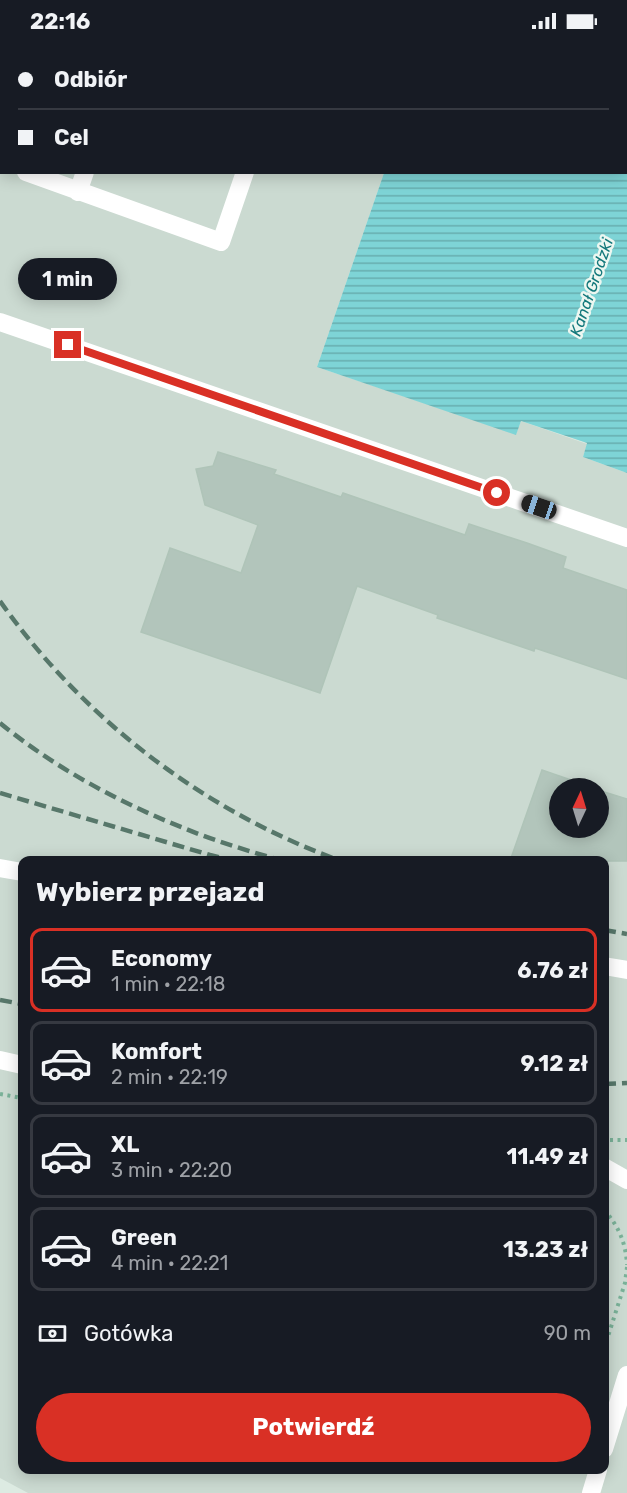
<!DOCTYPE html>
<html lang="pl">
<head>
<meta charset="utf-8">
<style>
	:root { --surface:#171b24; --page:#242831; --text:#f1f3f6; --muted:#9ea1a6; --line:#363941; --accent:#d93025 }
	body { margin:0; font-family:Rubik,sans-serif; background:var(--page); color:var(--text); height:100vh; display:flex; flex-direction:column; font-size:22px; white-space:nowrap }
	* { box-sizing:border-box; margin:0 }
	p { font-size:20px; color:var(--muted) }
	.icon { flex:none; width:33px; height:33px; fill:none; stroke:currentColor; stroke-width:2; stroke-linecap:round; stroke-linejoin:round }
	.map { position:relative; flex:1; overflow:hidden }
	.details { position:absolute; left:18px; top:814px; width:591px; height:618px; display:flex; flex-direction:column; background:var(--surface); border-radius:12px; box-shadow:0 3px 15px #0003 }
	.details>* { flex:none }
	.top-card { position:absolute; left:0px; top:0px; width:627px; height:132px; box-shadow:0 3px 15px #0003; display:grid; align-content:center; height:132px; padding:0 18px; background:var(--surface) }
	.needle { width:39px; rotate:4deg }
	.tools { position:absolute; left:549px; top:736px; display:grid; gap:12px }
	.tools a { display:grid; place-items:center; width:60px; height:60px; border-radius:50%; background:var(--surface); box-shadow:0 3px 15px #0003; font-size:30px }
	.end { position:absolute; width:27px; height:27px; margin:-14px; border:8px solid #d93025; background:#fff; box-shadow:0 0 0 3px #fff }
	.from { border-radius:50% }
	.bubble { position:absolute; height:42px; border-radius:21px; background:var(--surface); box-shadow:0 3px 15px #0003; font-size:20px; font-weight:700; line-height:42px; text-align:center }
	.car { position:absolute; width:18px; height:36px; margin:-18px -9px; border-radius:8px; box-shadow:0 0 4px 2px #0007; background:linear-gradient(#222 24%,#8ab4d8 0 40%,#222 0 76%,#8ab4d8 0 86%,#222 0) }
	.top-card b { display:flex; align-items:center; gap:21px; height:57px; font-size:22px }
	.top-card b+b { border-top:2px solid var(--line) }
	.top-card i { width:15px; height:15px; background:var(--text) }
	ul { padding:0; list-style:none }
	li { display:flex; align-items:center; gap:18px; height:84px; margin:0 12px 9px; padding:0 6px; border:3px solid var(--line); border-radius:12px }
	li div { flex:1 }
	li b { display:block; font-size:22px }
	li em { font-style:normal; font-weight:700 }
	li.selected { border-color:var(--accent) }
	li>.icon { width:54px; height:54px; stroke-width:1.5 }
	h2 { padding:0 18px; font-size:27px; line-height:72px }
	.pay { display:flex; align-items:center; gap:15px; height:66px; padding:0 18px; font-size:22px }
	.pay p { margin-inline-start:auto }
	.cta { display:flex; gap:12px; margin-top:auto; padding:12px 18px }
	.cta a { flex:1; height:69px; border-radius:36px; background:var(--accent); color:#fff; font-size:24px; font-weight:700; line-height:69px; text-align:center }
	.status { display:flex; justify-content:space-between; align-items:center; height:42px; padding:0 30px; background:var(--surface); direction:ltr }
	.status svg { height:16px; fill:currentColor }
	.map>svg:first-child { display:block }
</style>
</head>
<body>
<div class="status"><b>22:16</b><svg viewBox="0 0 49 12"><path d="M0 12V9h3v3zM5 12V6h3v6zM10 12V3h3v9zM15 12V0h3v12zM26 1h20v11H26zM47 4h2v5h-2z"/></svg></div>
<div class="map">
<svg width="627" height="1451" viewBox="0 0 627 1451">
	<defs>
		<pattern id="water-rules" width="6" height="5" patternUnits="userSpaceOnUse" patternTransform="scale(1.5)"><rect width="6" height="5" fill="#7ed4d6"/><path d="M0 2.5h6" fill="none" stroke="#67adae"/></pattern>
	</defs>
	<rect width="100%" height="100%" fill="#ddebe2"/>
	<path fill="#cbdad1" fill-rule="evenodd" d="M 0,0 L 429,0 L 429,2 L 2,2 L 2,130 L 384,131 L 317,325 L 516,392 L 521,379 L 587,402 L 583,415 L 627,431 L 627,1451 L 28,1451 L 0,1436 ZM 560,747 L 598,747 L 598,786 L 560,786 ZM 22,819 L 604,819 L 604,1428 L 22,1428 Z"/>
	<polygon fill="url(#water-rules)" points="429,0 627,0 627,431 583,415 587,401 521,379 516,393 317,325 384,131 626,130 626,2 429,1"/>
	<g fill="#b2c5bb" stroke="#afc4b8" stroke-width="1.5">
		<polygon points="218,410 276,428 274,432 341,455 343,451 465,493 469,482 527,501 566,515 563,526 627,548 627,637 535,606 534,609 437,576 438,573 357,544 320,651 141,590 170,506 241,531 258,483 205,463 196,427 213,424"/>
		<polygon points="542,728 597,747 560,747 560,786 598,786 598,748 627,757 627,819 510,819"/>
	</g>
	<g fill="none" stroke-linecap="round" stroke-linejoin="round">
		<g stroke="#7ab198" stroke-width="4" stroke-dasharray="3 4.5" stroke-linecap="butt">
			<polyline points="0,1052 22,1056"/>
			<polyline points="610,1098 627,1098"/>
			<path d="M 604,1168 C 619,1184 626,1202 627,1223"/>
			<polyline points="604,1307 625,1241 627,1225"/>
		</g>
		<g stroke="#fff" stroke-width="18">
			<polyline points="129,2 130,0"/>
			<polyline points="292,2 292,0"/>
			<polyline points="26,130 221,200 245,130"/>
			<polyline points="78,150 85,130"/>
			<polyline points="0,280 627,496"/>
			<polyline points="0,826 22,830"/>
			<polyline points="604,924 627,928"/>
			<polyline points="0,1018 22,1023"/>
			<polyline points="604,1125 627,1138"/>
			<polyline points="604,1407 627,1333"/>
			<polyline points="591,1451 598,1428"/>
		</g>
		<g stroke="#57776a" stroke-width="4.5" stroke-dasharray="12 6" stroke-linecap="butt">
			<path d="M 0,559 C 83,677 205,770 341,819"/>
			<path d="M 0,681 C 55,726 120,761 186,787 C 217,800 250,809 282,819"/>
			<polyline points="0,751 210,813 235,819"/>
			<polyline points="604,888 627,892"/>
			<polyline points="0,958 22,962"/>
			<polyline points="604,1042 627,1041"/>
		</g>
	</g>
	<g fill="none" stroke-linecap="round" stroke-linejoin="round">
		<polyline stroke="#d93025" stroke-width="8" points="68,303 497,451"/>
	</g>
	<g text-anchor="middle" stroke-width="5" stroke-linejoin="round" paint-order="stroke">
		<g font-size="16" font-style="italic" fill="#13787b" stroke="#edf7f1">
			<text transform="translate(591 245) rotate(-71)" y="6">Kanał Grodzki</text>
		</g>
	</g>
</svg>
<div class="tools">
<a><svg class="needle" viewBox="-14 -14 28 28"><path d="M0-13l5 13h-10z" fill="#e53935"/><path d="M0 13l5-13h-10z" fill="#9ea1a6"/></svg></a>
</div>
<i class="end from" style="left:497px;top:451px"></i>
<i class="end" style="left:68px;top:303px"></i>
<div class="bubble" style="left:18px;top:216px;width:99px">1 min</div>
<i class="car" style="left:539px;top:465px;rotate:289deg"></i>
<div class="top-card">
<b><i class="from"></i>Odbiór</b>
<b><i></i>Cel</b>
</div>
<section class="details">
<h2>Wybierz przejazd</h2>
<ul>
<li class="selected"><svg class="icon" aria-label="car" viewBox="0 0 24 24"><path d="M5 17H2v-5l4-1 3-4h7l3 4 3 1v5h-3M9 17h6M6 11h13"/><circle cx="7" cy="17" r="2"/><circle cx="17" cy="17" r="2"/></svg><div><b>Economy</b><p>1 min · 22:18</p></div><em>6.76 zł</em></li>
<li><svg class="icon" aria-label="car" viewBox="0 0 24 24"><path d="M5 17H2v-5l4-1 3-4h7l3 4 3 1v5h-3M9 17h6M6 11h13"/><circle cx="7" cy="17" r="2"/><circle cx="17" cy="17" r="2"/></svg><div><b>Komfort</b><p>2 min · 22:19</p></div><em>9.12 zł</em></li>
<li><svg class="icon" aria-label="car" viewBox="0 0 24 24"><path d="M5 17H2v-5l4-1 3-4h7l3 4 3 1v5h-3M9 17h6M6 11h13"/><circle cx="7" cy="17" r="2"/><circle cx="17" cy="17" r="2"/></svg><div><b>XL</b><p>3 min · 22:20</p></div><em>11.49 zł</em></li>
<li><svg class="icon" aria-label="car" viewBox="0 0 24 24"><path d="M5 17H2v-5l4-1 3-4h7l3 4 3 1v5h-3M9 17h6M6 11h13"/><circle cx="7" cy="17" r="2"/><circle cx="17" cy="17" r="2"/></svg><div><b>Green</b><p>4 min · 22:21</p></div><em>13.23 zł</em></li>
</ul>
<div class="pay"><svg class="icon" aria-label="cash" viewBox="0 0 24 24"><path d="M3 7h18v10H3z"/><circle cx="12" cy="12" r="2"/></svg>Gotówka<p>90 m</p></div>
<div class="cta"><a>Potwierdź</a></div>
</section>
</div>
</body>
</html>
